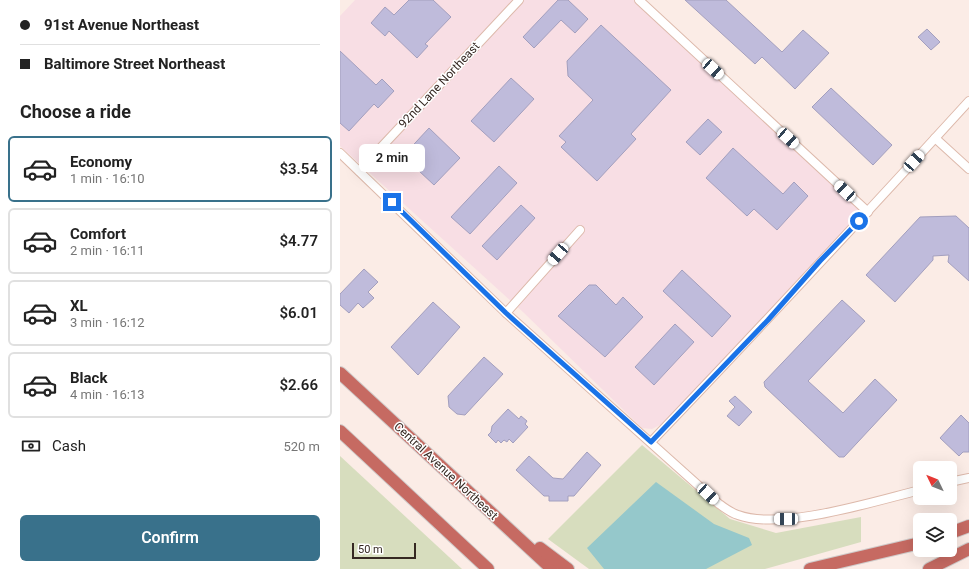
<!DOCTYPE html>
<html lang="en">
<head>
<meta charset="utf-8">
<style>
	:root { --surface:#fff; --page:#f6f6f6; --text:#222; --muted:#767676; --line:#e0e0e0; --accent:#39718b }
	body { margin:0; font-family:Roboto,sans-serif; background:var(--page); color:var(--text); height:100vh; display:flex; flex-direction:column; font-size:15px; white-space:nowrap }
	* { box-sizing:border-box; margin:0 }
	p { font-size:13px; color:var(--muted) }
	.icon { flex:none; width:22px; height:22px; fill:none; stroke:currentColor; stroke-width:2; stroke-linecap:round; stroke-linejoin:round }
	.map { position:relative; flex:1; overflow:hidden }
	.side { display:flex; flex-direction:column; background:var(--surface); width:340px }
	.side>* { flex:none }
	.hud { display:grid; align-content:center; height:88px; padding:0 20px; background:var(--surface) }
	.needle { width:26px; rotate:313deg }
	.fabs { position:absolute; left:573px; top:461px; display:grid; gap:8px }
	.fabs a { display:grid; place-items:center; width:44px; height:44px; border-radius:6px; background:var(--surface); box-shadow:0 4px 16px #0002; font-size:20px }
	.scale { position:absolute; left:12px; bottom:10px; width:64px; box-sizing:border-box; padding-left:4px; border:2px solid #352822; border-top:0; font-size:11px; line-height:14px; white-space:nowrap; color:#352822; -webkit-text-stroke:3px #fff; paint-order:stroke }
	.end { position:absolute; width:18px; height:18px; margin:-9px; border:5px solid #1a73e8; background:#fff; box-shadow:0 0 0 2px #fff }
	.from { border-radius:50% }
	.bubble { position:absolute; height:28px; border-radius:6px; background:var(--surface); box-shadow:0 4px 16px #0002; font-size:13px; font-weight:600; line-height:28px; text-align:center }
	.car { position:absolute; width:12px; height:24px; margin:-12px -6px; border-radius:5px; box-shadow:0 0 3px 1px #0007; background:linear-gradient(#fff 24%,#345 0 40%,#fff 0 76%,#345 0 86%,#fff 0) }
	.hud b { display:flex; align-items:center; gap:14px; height:38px; font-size:15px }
	.hud b+b { border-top:1px solid var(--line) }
	.hud i { width:10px; height:10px; background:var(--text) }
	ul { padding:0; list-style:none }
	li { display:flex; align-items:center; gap:12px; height:66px; margin:0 8px 6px; padding:0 12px; border:2px solid var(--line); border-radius:6px }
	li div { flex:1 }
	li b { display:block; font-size:15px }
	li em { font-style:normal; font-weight:600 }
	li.selected { border-color:var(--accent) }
	li>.icon { width:36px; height:36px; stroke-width:1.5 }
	h2 { padding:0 20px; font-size:18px; line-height:48px }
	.pay { display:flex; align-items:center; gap:10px; height:44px; padding:0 20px; font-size:15px }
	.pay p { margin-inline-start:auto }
	.button { display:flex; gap:8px; margin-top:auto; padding:8px 20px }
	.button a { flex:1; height:46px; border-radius:6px; background:var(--accent); color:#fff; font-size:16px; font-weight:600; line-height:46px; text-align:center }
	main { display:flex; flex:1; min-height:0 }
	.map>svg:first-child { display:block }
</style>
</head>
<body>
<main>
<section class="side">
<div class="hud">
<b><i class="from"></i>91st Avenue Northeast</b>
<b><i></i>Baltimore Street Northeast</b>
</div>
<h2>Choose a ride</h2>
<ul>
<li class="selected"><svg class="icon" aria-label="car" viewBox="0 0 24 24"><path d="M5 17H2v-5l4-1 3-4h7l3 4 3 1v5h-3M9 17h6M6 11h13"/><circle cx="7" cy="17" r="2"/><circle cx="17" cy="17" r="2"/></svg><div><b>Economy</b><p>1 min · 16:10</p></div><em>$3.54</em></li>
<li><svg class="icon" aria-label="car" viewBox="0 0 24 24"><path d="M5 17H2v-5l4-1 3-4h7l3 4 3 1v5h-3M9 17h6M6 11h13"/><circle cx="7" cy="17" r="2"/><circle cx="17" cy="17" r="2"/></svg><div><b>Comfort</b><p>2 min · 16:11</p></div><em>$4.77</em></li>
<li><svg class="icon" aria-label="car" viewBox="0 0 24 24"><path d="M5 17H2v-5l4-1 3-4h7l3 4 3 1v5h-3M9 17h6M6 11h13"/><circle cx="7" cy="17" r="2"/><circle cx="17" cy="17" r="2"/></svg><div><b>XL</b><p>3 min · 16:12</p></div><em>$6.01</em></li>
<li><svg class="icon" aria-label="car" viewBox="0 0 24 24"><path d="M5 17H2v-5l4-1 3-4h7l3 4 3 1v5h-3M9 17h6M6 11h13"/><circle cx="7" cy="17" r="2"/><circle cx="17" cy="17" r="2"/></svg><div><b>Black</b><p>4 min · 16:13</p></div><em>$2.66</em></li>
</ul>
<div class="pay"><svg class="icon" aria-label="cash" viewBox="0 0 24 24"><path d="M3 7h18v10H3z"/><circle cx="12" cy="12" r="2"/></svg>Cash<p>520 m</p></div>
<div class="button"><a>Confirm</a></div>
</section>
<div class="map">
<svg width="629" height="569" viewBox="0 0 629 569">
	<rect width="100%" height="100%" fill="#fbece6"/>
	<polygon fill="#f8dee4" points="15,0 297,0 528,212 322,424 312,429 302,428 183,312 0,146 0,16"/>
	<g fill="#d7ddbe">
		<polygon points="302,445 390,519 436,533 521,517 521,542 425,569 249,569 208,539"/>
		<polygon points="0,456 122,569 0,569"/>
	</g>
	<polygon fill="#95c8cb" points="316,482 374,524 409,538 412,545 366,569 264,569 247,548"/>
	<g fill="#bfbbdb" stroke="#a39fbe">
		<polygon points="69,0 93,0 111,17 85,44 88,46 77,58 49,31 45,36 31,23 45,7 54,15"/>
		<polygon points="218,0 228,0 248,19 235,33 221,20 194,48 183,37"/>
		<polygon points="345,0 386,0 442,52 463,30 489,53 455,89 422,57 415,64"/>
		<polygon points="261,25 331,90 291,134 296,139 257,181 221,147 226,142 219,136 253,100 228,76 227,61"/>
		<polygon points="587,29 600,42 591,50 578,37"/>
		<polygon points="0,51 36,85 42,79 54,91 38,108 34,104 9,131 0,123"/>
		<polygon points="171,78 194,99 154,142 131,121"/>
		<polygon points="491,88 552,145 533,165 472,107"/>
		<polygon points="368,119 382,132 360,155 346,142"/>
		<polygon points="89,128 120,158 94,185 63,156"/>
		<polygon points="393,148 443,194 454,182 468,196 437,230 414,209 407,216 366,178"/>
		<polygon points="159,166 177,183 130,234 111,217"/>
		<polygon points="181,205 195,218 157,260 142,246"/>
		<polygon points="616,216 629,228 629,281 608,262 609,255 593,256 593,260 555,302 526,275 580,217"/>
		<polygon points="24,269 38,282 28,292 34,298 23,308 18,303 9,313 0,305 0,294"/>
		<polygon points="342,270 391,316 372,337 323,291"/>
		<polygon points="249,285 256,285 276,305 283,297 303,317 265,357 218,316"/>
		<polygon points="502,300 525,321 468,381 503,413 535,379 557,400 504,457 499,457 425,387 424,382"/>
		<polygon points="93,302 120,327 78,375 51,347"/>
		<polygon points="335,324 354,342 314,385 295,367"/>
		<polygon points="144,357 163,374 125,415 117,414 109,407 108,396"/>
		<polygon points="395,396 412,412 399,426 387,416 395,407 389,401"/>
		<polygon points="168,409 179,419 181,416 187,421 185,424 188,427 173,443 169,439 167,442 164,440 161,443 158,440 156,443 148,435 151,432 152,426"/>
		<polygon points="621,415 629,423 629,452 623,452 619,456 600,438"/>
		<polygon points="247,452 261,465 234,496 228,496 228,501 209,501 209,496 204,496 176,470 189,456 213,478 223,479"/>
	</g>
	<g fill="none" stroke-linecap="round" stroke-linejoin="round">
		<defs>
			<g id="minor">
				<polyline points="299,0 528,212"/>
				<polyline points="595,138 629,169"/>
				<path d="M 0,153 L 166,313 L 379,504 C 385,508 391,513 398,515 C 441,531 535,501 580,490"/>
				<polyline points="19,171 179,0"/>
				<polyline points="166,313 240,230"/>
				<path d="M 311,442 C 418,330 524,216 629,101"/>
				<polyline points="610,482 629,478"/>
			</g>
			<g id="highway">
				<polyline points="0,373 212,569"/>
				<polyline points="0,431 148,569"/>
				<polyline points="610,533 629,526"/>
				<polyline points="200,548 228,569"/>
				<polyline points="470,569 580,543"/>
				<polyline points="589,569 629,549"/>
			</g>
		</defs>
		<use href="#minor" stroke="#ddb9ab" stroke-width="10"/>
		<use href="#highway" stroke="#cfcbca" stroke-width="14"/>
		<use href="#minor" stroke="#fff" stroke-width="8"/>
		<use href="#highway" stroke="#c66a62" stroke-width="12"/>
	</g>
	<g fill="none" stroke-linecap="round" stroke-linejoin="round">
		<polyline stroke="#1a73e8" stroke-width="5" points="52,202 166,313 311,442 428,320 480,261 519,221"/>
	</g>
	<g text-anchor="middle" stroke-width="3" stroke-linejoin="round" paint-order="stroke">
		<g font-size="12" fill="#352822" stroke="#fff">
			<text transform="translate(99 85) rotate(-47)" y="4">92nd Lane Northeast</text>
			<text transform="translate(106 471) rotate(43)" y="4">Central Avenue Northeast</text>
		</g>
	</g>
</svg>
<div class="fabs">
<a><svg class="needle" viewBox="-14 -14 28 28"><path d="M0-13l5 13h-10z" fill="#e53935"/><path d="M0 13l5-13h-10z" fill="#767676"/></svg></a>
<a><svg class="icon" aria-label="layers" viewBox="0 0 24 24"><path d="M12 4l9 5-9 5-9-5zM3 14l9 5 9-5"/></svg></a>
</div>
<div class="scale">50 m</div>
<i class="end from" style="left:519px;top:221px"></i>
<i class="end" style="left:52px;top:202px"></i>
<div class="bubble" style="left:19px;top:144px;width:66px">2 min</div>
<i class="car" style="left:373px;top:69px;rotate:132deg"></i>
<i class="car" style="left:448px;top:138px;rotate:132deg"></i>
<i class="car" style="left:574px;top:161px;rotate:42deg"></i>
<i class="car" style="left:505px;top:191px;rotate:313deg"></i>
<i class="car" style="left:218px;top:254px;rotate:221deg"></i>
<i class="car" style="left:368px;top:494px;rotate:133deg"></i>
<i class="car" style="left:446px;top:519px;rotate:270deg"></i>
</div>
</main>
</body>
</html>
